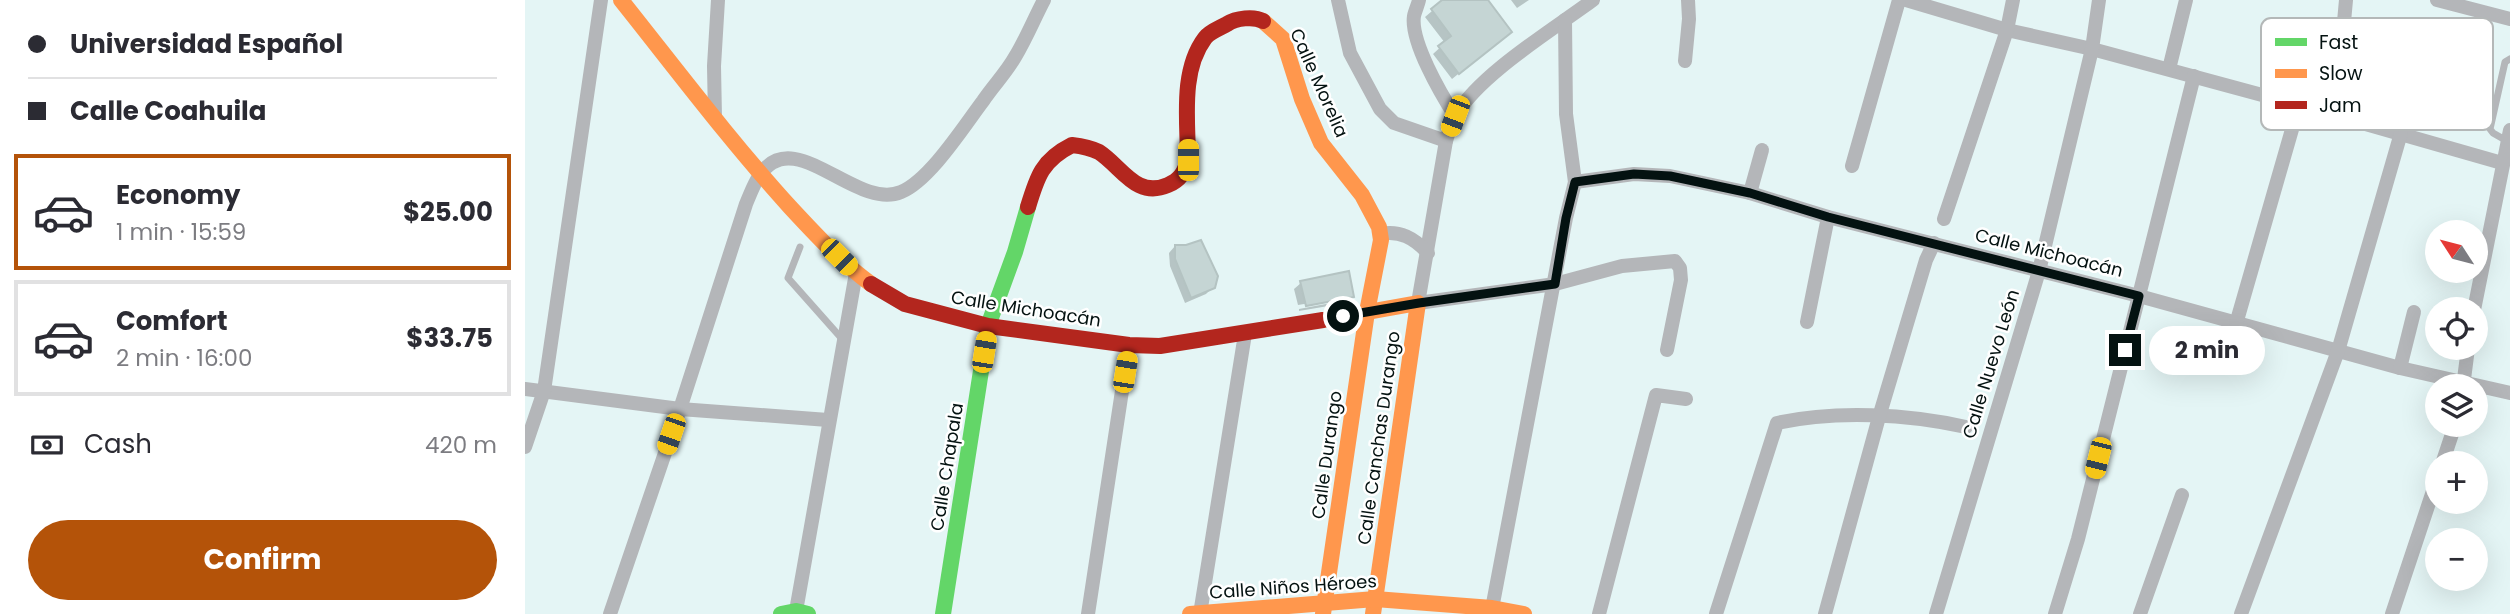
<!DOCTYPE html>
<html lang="en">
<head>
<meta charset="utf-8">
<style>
	:root { --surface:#fff; --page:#f2f2f3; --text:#2b2b33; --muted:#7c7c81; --line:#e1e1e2; --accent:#b45309 }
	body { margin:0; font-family:Poppins,sans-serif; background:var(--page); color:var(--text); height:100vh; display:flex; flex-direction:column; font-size:26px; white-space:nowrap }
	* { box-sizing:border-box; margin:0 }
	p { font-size:23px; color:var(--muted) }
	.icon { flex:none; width:38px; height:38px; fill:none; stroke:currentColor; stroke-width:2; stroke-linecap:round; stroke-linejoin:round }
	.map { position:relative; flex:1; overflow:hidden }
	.sheet { display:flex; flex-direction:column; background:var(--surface); width:525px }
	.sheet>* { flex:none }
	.hud { display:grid; align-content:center; height:154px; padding:0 28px; background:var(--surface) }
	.needle { width:46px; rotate:306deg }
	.buttons { position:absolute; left:1900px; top:220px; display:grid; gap:14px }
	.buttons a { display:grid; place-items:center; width:63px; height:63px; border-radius:50%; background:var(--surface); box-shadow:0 7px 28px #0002; font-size:35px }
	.end { position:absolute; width:32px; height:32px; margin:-16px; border:9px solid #041211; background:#fff; box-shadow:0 0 0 4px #fff }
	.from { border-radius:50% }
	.bubble { position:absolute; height:49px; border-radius:24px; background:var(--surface); box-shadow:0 7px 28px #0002; font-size:23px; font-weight:700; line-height:49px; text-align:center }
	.car { position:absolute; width:21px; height:42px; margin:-21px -10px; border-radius:9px; box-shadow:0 0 5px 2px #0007; background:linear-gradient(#f5c518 24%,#345 0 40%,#f5c518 0 76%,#345 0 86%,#f5c518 0) }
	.hud b { display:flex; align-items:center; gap:24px; height:66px; font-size:26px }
	.hud b+b { border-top:2px solid var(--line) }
	.hud i { width:18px; height:18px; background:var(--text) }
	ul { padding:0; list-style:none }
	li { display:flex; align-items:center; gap:21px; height:116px; margin:0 14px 10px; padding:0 14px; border:4px solid var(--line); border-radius:0px }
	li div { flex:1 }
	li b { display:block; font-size:26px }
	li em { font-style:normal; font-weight:700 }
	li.selected { border-color:var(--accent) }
	li>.icon { width:63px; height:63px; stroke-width:1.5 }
	.pay { display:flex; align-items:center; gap:18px; height:77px; padding:0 28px; font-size:26px }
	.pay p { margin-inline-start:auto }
	.button { display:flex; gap:14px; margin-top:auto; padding:14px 28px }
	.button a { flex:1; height:80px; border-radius:42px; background:var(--accent); color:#fff; font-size:28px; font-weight:700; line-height:80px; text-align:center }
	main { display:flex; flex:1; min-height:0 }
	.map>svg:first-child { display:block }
</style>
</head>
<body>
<main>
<section class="sheet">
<div class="hud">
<b><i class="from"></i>Universidad Español</b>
<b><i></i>Calle Coahuila</b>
</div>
<ul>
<li class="selected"><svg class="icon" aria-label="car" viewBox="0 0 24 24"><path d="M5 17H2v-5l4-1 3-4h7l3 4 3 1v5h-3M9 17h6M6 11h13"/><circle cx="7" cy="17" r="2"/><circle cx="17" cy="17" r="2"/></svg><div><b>Economy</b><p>1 min · 15:59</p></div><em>$25.00</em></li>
<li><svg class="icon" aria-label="car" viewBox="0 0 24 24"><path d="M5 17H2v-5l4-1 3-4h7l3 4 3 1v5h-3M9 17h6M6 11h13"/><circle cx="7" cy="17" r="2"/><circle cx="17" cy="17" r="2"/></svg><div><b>Comfort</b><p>2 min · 16:00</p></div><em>$33.75</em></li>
</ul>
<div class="pay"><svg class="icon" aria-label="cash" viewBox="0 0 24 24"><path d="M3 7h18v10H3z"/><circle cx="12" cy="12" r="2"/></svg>Cash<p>420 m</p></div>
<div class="button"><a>Confirm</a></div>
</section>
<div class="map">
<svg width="1985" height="614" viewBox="0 0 1985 614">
	<rect width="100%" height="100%" fill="#e4f5f5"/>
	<g fill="#0003">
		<polygon points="920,0 961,0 985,32 927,79 908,54 920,43 900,17"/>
		<polygon points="986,0 1004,0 992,8"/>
		<polygon points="650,246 688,287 681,294 660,303 645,266 644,253"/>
		<polygon points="776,283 827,297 821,303 774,311 774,309 822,300 822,297 773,305 769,289"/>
	</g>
	<g fill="#c5d5d4" stroke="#b4c3c2" stroke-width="2">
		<polygon points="917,0 963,0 987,32 934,74 913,46 926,36 906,9"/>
		<polygon points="676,240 693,276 690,288 666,298 650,259 650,245 661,245"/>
		<polygon points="824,271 829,297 781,306 775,281"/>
	</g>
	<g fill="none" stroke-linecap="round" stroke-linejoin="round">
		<g stroke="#b4b6b9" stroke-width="7">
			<polyline points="1982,141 1968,133 1965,129 1980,62 1985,59"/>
			<polyline points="275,247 263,278 318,340"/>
		</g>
		<g stroke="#b4b6b9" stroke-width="14">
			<polyline points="813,0 825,53 855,109 869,123 921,141"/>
			<path d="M 894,0 C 893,5 890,11 889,16 C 885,41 916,94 930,116"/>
			<path d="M 1068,0 C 1029,29 955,74 931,115 C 926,123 924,132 921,141 L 893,303 L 1030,284 L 1097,266 L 1150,261 L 1155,268 L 1156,280 L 1142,350"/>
			<polyline points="1381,0 1482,30 1567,49 1774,105 1977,163"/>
			<polyline points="1912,0 1985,19"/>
			<polyline points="1160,61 1164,19 1163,0"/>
			<polyline points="1815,65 1821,0"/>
			<polyline points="1644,69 1661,0"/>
			<polyline points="190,118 189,66 193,0"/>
			<polyline points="1327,166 1374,0"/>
			<polyline points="1050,182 1109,174 1145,176 1225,193 1303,217 1614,296 1875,368 1985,393"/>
			<polyline points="1225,193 1237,150"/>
			<polyline points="1419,219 1482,30 1488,0"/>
			<path d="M 855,234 C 875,230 889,238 903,253"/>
			<polyline points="1949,310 1985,130"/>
			<polyline points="1282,322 1303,217"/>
			<polyline points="1711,324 1774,105"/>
			<polyline points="1875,368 1889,312"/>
			<polyline points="1938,387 1943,348"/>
			<polyline points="0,389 155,409 303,420"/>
			<polyline points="0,447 19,391 76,0"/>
			<polyline points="1917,464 1930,425"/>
			<polyline points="271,611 331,273"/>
			<path d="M 85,614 L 155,409 L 221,204 C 225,195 229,183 235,175 C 269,123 331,211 376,192 C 405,180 439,126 458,101 C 468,86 481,73 490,57 C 501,39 509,19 519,0"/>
			<polyline points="563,614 604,345"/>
			<polyline points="675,614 720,334"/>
			<polyline points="966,614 1041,218 1050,182 1041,114 1040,20"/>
			<polyline points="1074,614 1131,395 1161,399"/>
			<path d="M 1191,614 L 1252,423 C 1311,410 1383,414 1441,427"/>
			<polyline points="1300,614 1354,417 1401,260 1409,243"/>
			<polyline points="1411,614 1514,271 1567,49 1574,0"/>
			<polyline points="1530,614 1553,539 1669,76"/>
			<polyline points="1615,614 1657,495"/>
			<polyline points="1716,614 1813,351 1876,133"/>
			<polyline points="1867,614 1913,476"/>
		</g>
		<g stroke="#63d668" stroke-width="16">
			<polyline points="256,614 271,611 283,614"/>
			<polyline points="418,614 463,326 490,252 503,207"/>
		</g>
		<g stroke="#ff974d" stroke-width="16">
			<path d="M 96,0 C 151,69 205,141 265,207 C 290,234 316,262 346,284"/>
			<polyline points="738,21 758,39 777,99 796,143 837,195 854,227 856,240 842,312 798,614"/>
			<polyline points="798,320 893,303 848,614"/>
			<polyline points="665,614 850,599 967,608 999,614"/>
		</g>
		<g stroke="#b3261e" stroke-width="16">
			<path d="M 503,207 C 512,177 517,160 547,145 C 556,146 566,148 574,152 C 597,167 611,199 643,185 C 655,180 660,172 663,160 C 663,122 655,71 680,38 C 684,32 695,28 702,24 C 711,18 729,16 738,21"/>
			<polyline points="346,284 380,304 463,326 604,345 635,346 798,320"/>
		</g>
	</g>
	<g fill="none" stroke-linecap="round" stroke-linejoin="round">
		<polyline stroke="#041211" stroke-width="9" points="818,316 894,303 1030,284 1041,218 1050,182 1109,174 1145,176 1225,193 1303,217 1614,296 1600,350"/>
	</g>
	<g text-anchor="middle" stroke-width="5" stroke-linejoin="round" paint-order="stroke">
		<g font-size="18" fill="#041211" stroke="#fff">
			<text transform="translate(794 83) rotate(66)" y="6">Calle Morelia</text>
			<text transform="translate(1524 253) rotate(14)" y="6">Calle Michoacán</text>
			<text transform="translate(501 309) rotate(9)" y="6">Calle Michoacán</text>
			<text transform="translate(1466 364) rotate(-73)" y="6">Calle Nuevo León</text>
			<text transform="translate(854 438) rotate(-82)" y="6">Calle Canchas Durango</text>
			<text transform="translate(802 455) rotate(-82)" y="6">Calle Durango</text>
			<text transform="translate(422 467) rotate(-81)" y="6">Calle Chapala</text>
			<text transform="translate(768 587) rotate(-4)" y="6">Calle Niños Héroes</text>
		</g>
	</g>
	<rect x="1736" y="18" width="232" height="112" rx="10" fill="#fff" stroke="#b4b8b8" stroke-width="2"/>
	<rect x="1750" y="38" width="32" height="8" fill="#63d668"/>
	<rect x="1750" y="69" width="32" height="9" fill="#ff974d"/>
	<rect x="1750" y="101" width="32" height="8" fill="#b3261e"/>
	<g font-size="19" fill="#041211">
		<text x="1794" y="49">Fast</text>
		<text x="1794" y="80">Slow</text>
		<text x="1794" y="112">Jam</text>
	</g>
</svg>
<div class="buttons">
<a><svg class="needle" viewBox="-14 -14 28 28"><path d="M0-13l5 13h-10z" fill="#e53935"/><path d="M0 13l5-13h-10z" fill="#7c7c81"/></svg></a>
<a><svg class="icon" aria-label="locate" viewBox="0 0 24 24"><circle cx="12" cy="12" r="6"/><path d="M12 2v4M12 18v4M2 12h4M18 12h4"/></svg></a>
<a><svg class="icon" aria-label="layers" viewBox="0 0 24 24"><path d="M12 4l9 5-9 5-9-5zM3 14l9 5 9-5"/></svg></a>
<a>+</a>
<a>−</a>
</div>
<i class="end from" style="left:818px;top:316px"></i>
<i class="end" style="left:1600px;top:350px"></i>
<div class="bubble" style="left:1624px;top:326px;width:116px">2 min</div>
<i class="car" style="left:930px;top:116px;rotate:201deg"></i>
<i class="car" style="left:663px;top:160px;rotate:0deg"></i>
<i class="car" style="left:314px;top:257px;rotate:135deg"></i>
<i class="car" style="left:459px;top:352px;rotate:9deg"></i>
<i class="car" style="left:600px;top:372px;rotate:9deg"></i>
<i class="car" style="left:146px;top:434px;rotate:199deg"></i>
<i class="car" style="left:1573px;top:458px;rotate:194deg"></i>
</div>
</main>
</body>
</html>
